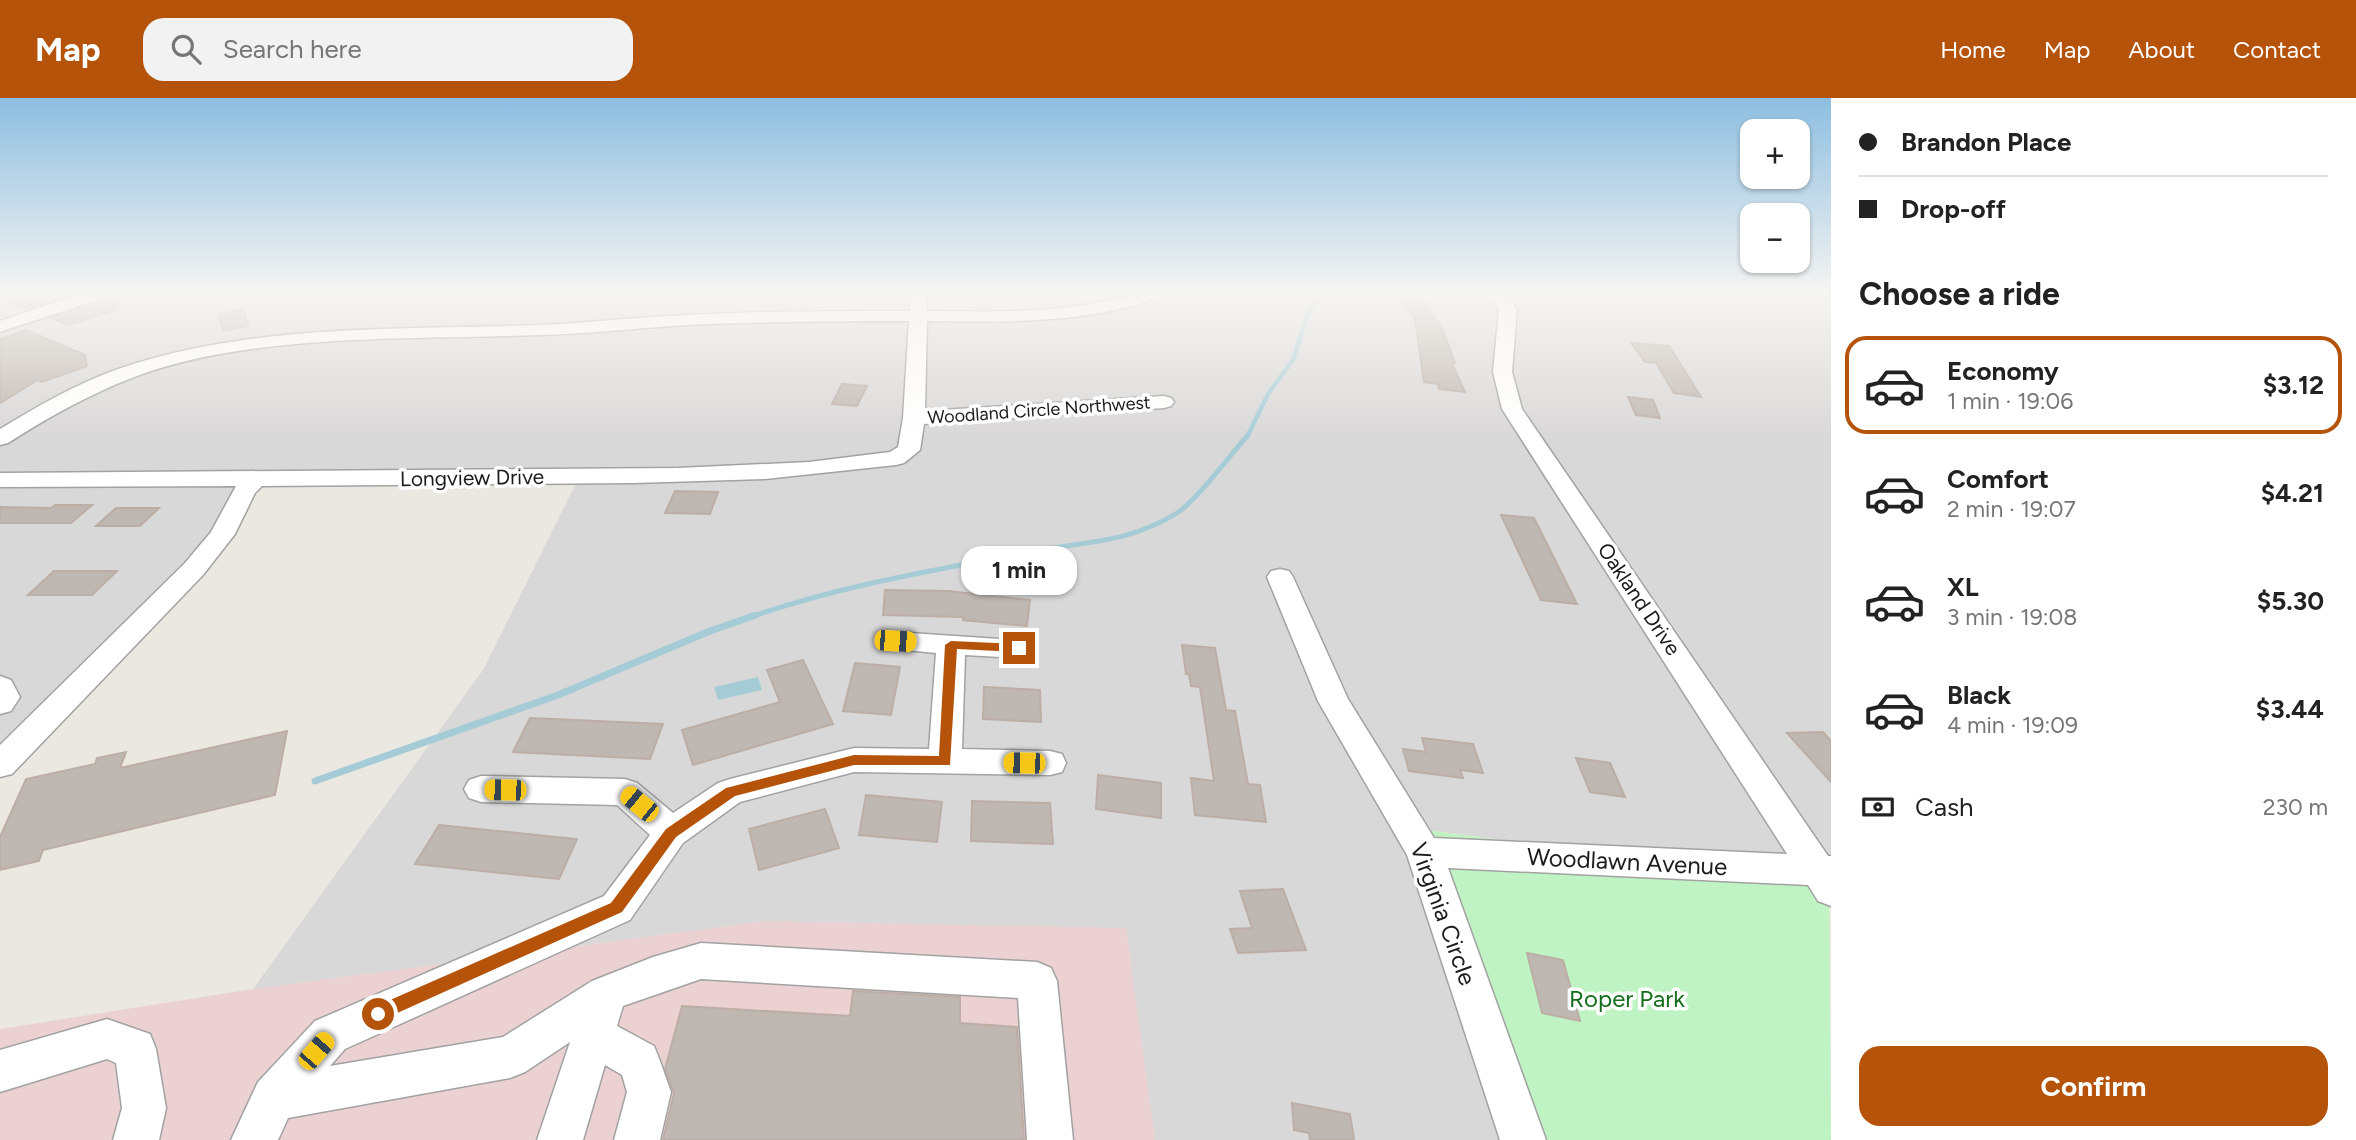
<!DOCTYPE html>
<html lang="en">
<head>
<meta charset="utf-8">
<style>
	:root { --surface:#fff; --page:#f2f2f2; --text:#222; --muted:#767676; --line:#e0e0e0; --accent:#b45309 }
	body { margin:0; font-family:Figtree,sans-serif; background:var(--page); color:var(--text); height:100vh; display:flex; flex-direction:column; font-size:26px; white-space:nowrap }
	* { box-sizing:border-box; margin:0 }
	p { font-size:23px; color:var(--muted) }
	.icon { flex:none; width:38px; height:38px; fill:none; stroke:currentColor; stroke-width:2; stroke-linecap:round; stroke-linejoin:round }
	.map { position:relative; flex:1; overflow:hidden }
	.sheet { display:flex; flex-direction:column; background:var(--surface); width:525px }
	.sheet>* { flex:none }
	.guide { display:grid; align-content:center; height:154px; padding:0 28px; background:var(--surface) }
	.fabs { position:absolute; left:1740px; top:21px; display:grid; gap:14px }
	.fabs a { display:grid; place-items:center; width:70px; height:70px; border-radius:14px; background:var(--surface); box-shadow:0 2px 5px #0004; font-size:35px }
	.end { position:absolute; width:32px; height:32px; margin:-16px; border:9px solid #b45309; background:#fff; box-shadow:0 0 0 4px #fff }
	.from { border-radius:50% }
	.bubble { position:absolute; height:49px; border-radius:21px; background:var(--surface); box-shadow:0 2px 5px #0004; font-size:23px; font-weight:700; line-height:49px; text-align:center }
	.car { position:absolute; width:21px; height:42px; margin:-21px -10px; border-radius:9px; box-shadow:0 0 5px 2px #0007; background:linear-gradient(#f5c518 24%,#345 0 40%,#f5c518 0 76%,#345 0 86%,#f5c518 0) }
	.guide b { display:flex; align-items:center; gap:24px; height:66px; font-size:26px }
	.guide b+b { border-top:2px solid var(--line) }
	.guide i { width:18px; height:18px; background:var(--text) }
	ul { padding:0; list-style:none }
	li { display:flex; align-items:center; gap:21px; height:98px; margin:0 14px 10px; padding:0 14px; border:4px solid transparent; border-radius:21px }
	li div { flex:1 }
	li b { display:block; font-size:26px }
	li em { font-style:normal; font-weight:700 }
	li.selected { border-color:var(--accent) }
	li>.icon { width:63px; height:63px; stroke-width:1.5 }
	h2 { padding:0 28px; font-size:32px; line-height:84px }
	.pay { display:flex; align-items:center; gap:18px; height:77px; padding:0 28px; font-size:26px }
	.pay p { margin-inline-start:auto }
	.cta { display:flex; gap:14px; margin-top:auto; padding:14px 28px }
	.cta a { flex:1; height:80px; border-radius:21px; background:var(--accent); color:#fff; font-size:28px; font-weight:700; line-height:80px; text-align:center }
	header { display:flex; align-items:center; gap:42px; box-sizing:border-box; height:98px; padding:0 35px; background:var(--accent); color:#fff }
	header strong { font-size:33px }
	nav { display:flex; gap:38px; margin-inline-start:auto; font-size:24px }
	.search { width:490px; height:63px; background:var(--page); display:flex; align-items:center; gap:18px; box-sizing:border-box; padding:0 24px; border-radius:21px; color:var(--muted); font-size:26px }
	main { display:flex; flex:1; min-height:0 }
	.map>svg:first-child { display:block }
</style>
</head>
<body>
<header>
<strong>Map</strong>
<div class="search"><svg class="icon" aria-label="search" viewBox="0 0 24 24"><circle cx="10" cy="10" r="6"/><path d="M15 15l6 6"/></svg>Search here</div>
<nav><a>Home</a><a>Map</a><a>About</a><a>Contact</a></nav>
</header>
<main>
<div class="map">
<svg width="1831" height="1042" viewBox="0 0 1831 1042">
	<rect width="100%" height="100%" fill="#ebe8e1"/>
	<polygon fill="#d9d8d8" points="0,197 1831,197 1831,790 1829,786 1420,731 1524,1042 1155,1042 1126,831 766,823 253,891 483,572 576,385 268,383 0,653"/>
	<polygon fill="#ebd1d1" points="766,823 1126,830 1155,1042 0,1042 0,931 253,891"/>
	<polygon fill="#c0f3c3" points="1419,731 1829,786 1831,1042 1524,1042"/>
	<polygon fill="#a5ccd6" points="758,579 762,592 718,602 714,589"/>
	<g fill="none" stroke-linecap="round" stroke-linejoin="round">
		<polyline stroke="#a5ccd6" stroke-width="4.5" points="1247,339 1268,296 1293,262 1308,215 1321,197"/>
		<path stroke="#a5ccd6" stroke-width="5" d="M 751,519 C 842,487 936,472 1030,454 C 1084,443 1127,446 1177,415 C 1196,403 1231,356 1248,337"/>
		<polyline stroke="#a5ccd6" stroke-width="7" points="315,683 558,597 710,533 756,517"/>
	</g>
	<g fill="#bfb7b1" stroke="#bcaea5" stroke-width="2">
		<polygon points="32,197 69,197 27,211 9,204"/>
		<polygon points="106,197 116,197 118,211 68,227 50,220 101,203"/>
		<polygon points="1400,202 1423,203 1442,230 1455,265 1452,265 1465,294 1439,291 1438,286 1424,284 1415,221"/>
		<polygon points="244,211 248,228 223,233 218,216"/>
		<polygon points="26,232 85,257 87,268 42,284 38,282 0,305 0,241"/>
		<polygon points="1631,245 1669,248 1701,299 1674,295 1656,265 1645,264"/>
		<polygon points="842,286 867,288 857,308 832,306"/>
		<polygon points="1628,299 1653,302 1660,320 1636,317"/>
		<polygon points="675,393 718,394 710,416 665,415"/>
		<polygon points="55,407 92,407 71,425 0,425 0,409 51,410"/>
		<polygon points="116,410 159,410 140,428 96,428"/>
		<polygon points="1501,417 1534,420 1577,506 1541,502"/>
		<polygon points="54,473 117,473 92,497 28,497"/>
		<polygon points="885,492 949,493 1030,502 1027,528 963,522 964,519 883,517"/>
		<polygon points="1182,547 1215,550 1226,612 1235,613 1248,686 1260,687 1266,724 1195,717 1191,680 1214,683 1200,589 1191,588 1189,576 1186,576"/>
		<polygon points="803,562 833,626 693,667 682,632 780,604 767,572"/>
		<polygon points="855,565 900,569 891,617 843,613"/>
		<polygon points="984,589 1040,592 1041,624 983,621"/>
		<polygon points="530,620 663,626 650,661 513,654"/>
		<polygon points="287,633 275,697 43,752 39,763 0,772 0,739 26,681 95,666 97,660 126,654 120,670"/>
		<polygon points="1823,634 1831,643 1831,684 1787,635"/>
		<polygon points="1422,640 1473,646 1483,675 1460,672 1463,680 1409,673 1403,651 1426,654"/>
		<polygon points="1576,660 1610,665 1625,699 1590,694"/>
		<polygon points="1098,677 1161,685 1161,720 1096,711"/>
		<polygon points="866,697 942,704 937,744 859,737"/>
		<polygon points="972,703 1050,705 1053,746 971,743"/>
		<polygon points="825,711 839,750 759,772 749,731"/>
		<polygon points="439,727 577,741 559,781 415,766"/>
		<polygon points="1283,791 1306,852 1238,855 1230,831 1252,830 1240,793"/>
		<polygon points="1527,855 1563,862 1580,923 1542,915"/>
		<polygon points="853,893 960,899 960,925 1017,929 1024,1042 663,1042 674,995 665,971 682,908 850,918"/>
		<polygon points="1292,1005 1350,1016 1354,1042 1310,1042 1309,1035 1294,1032"/>
	</g>
	<g fill="none" stroke-linecap="round" stroke-linejoin="round">
		<defs>
			<g id="minor">
				<polygon points="77,197 103,197 100,201 0,234 0,223"/>
				<path d="M 911,197 L 927,197 L 927,213 C 972,213 1017,215 1062,210 C 1094,207 1125,197 1158,197 L 1155,201 C 1081,226 1004,224 927,223 L 925,313 L 1164,298 L 1171,300 L 1174,304 L 1171,308 L 1164,310 L 924,326 L 920,352 L 904,365 L 896,367 L 765,381 L 634,385 L 262,388 L 255,395 L 235,436 L 203,477 L 12,676 L 0,679 L 0,647 L 185,465 L 211,434 L 236,388 L 0,389 L 0,375 L 678,370 L 809,364 L 890,354 L 898,349 L 903,320 L 909,223 C 835,223 760,224 687,227 C 637,230 588,236 539,237 C 411,242 249,234 129,281 C 86,298 47,320 8,345 L 0,347 L 0,331 C 38,308 76,286 118,271 C 253,225 398,232 539,227 C 588,225 637,219 687,217 C 761,213 835,213 910,213 Z"/>
				<polygon points="1489,197 1507,197 1517,211 1512,274 1522,311 1828,758 1831,758 1831,808 1818,803 1808,787 1448,770 1546,1042 1500,1042 1407,757 1318,603 1267,479 1271,473 1280,471 1289,473 1293,479 1348,601 1434,740 1787,756 1502,311 1493,274 1499,211"/>
				<polygon points="895,534 1029,543 1033,550 1029,557 1019,560 965,557 962,651 1050,653 1062,656 1066,665 1062,674 1050,677 854,674 740,704 683,745 630,822 345,951 330,968 503,939 592,883 653,859 701,845 1037,864 1051,870 1057,883 1073,1042 1027,1042 1018,900 701,881 623,908 617,928 654,948 660,963 671,994 660,1042 614,1042 627,994 622,977 605,967 583,1042 537,1042 570,944 525,974 510,980 288,1020 278,1042 231,1042 258,984 315,923 604,798 650,737 617,707 481,704 469,700 464,691 469,682 481,678 625,681 637,685 673,715 718,685 730,681 854,650 929,651 936,555 885,550 881,543 885,536"/>
				<polygon points="0,578 11,582 20,599 11,613 0,616"/>
				<polygon points="107,921 150,936 156,951 166,1010 159,1042 113,1042 122,1010 116,965 107,961 0,994 0,952"/>
			</g>
		</defs>
		<use href="#minor" stroke="#a2a2a2" stroke-width="3"/>
		<use href="#minor" fill="#fff" fill-rule="evenodd"/>
	</g>
	<linearGradient id="sky" x2="0" y2="1"><stop stop-color="#8dbee1"/><stop offset="0.57" stop-color="#f6f5f2"/><stop offset="1" stop-color="#f6f5f2" stop-opacity="0"/></linearGradient>
	<rect width="1831" height="343" fill="url(#sky)"/>
	<polygon fill="#b45309" points="951,543 1019,546 1025,550 1019,554 957,551 950,667 854,667 735,698 676,739 622,814 384,921 378,924 372,921 369,916 372,910 611,805 666,731 726,690 854,657 939,658 945,547"/>
	<g text-anchor="middle" stroke-width="7" stroke-linejoin="round" paint-order="stroke">
		<g font-size="18" fill="#1b1b1b" stroke="#fff">
			<text transform="translate(1039 312) rotate(-4)" y="6">Woodland Circle Northwest</text>
		</g>
		<g font-size="21" fill="#1b1b1b" stroke="#fff">
			<text transform="translate(472 380) rotate(-1)" y="7">Longview Drive</text>
			<text transform="translate(1639 501) rotate(56)" y="7">Oakland Drive</text>
		</g>
		<g font-size="24" fill="#1b1b1b" stroke="#fff">
			<text transform="translate(1627 764) rotate(3)" y="8">Woodlawn Avenue</text>
			<text transform="translate(1443 816) rotate(70)" y="8">Virginia Circle</text>
		</g>
		<g font-size="24" fill="#146d1a" stroke="#fff">
			<text x="1627" y="909">Roper Park</text>
		</g>
	</g>
</svg>
<div class="fabs">
<a>+</a>
<a>−</a>
</div>
<i class="end from" style="left:378px;top:916px"></i>
<i class="end" style="left:1019px;top:550px"></i>
<div class="bubble" style="left:961px;top:448px;width:116px">1 min</div>
<i class="car" style="left:895px;top:543px;rotate:93deg"></i>
<i class="car" style="left:1024px;top:665px;rotate:271deg"></i>
<i class="car" style="left:505px;top:692px;rotate:271deg"></i>
<i class="car" style="left:639px;top:706px;rotate:309deg"></i>
<i class="car" style="left:316px;top:953px;rotate:41deg"></i>
</div>
<section class="sheet">
<div class="guide">
<b><i class="from"></i>Brandon Place</b>
<b><i></i>Drop-off</b>
</div>
<h2>Choose a ride</h2>
<ul>
<li class="selected"><svg class="icon" aria-label="car" viewBox="0 0 24 24"><path d="M5 17H2v-5l4-1 3-4h7l3 4 3 1v5h-3M9 17h6M6 11h13"/><circle cx="7" cy="17" r="2"/><circle cx="17" cy="17" r="2"/></svg><div><b>Economy</b><p>1 min · 19:06</p></div><em>$3.12</em></li>
<li><svg class="icon" aria-label="car" viewBox="0 0 24 24"><path d="M5 17H2v-5l4-1 3-4h7l3 4 3 1v5h-3M9 17h6M6 11h13"/><circle cx="7" cy="17" r="2"/><circle cx="17" cy="17" r="2"/></svg><div><b>Comfort</b><p>2 min · 19:07</p></div><em>$4.21</em></li>
<li><svg class="icon" aria-label="car" viewBox="0 0 24 24"><path d="M5 17H2v-5l4-1 3-4h7l3 4 3 1v5h-3M9 17h6M6 11h13"/><circle cx="7" cy="17" r="2"/><circle cx="17" cy="17" r="2"/></svg><div><b>XL</b><p>3 min · 19:08</p></div><em>$5.30</em></li>
<li><svg class="icon" aria-label="car" viewBox="0 0 24 24"><path d="M5 17H2v-5l4-1 3-4h7l3 4 3 1v5h-3M9 17h6M6 11h13"/><circle cx="7" cy="17" r="2"/><circle cx="17" cy="17" r="2"/></svg><div><b>Black</b><p>4 min · 19:09</p></div><em>$3.44</em></li>
</ul>
<div class="pay"><svg class="icon" aria-label="cash" viewBox="0 0 24 24"><path d="M3 7h18v10H3z"/><circle cx="12" cy="12" r="2"/></svg>Cash<p>230 m</p></div>
<div class="cta"><a>Confirm</a></div>
</section>
</main>
</body>
</html>
